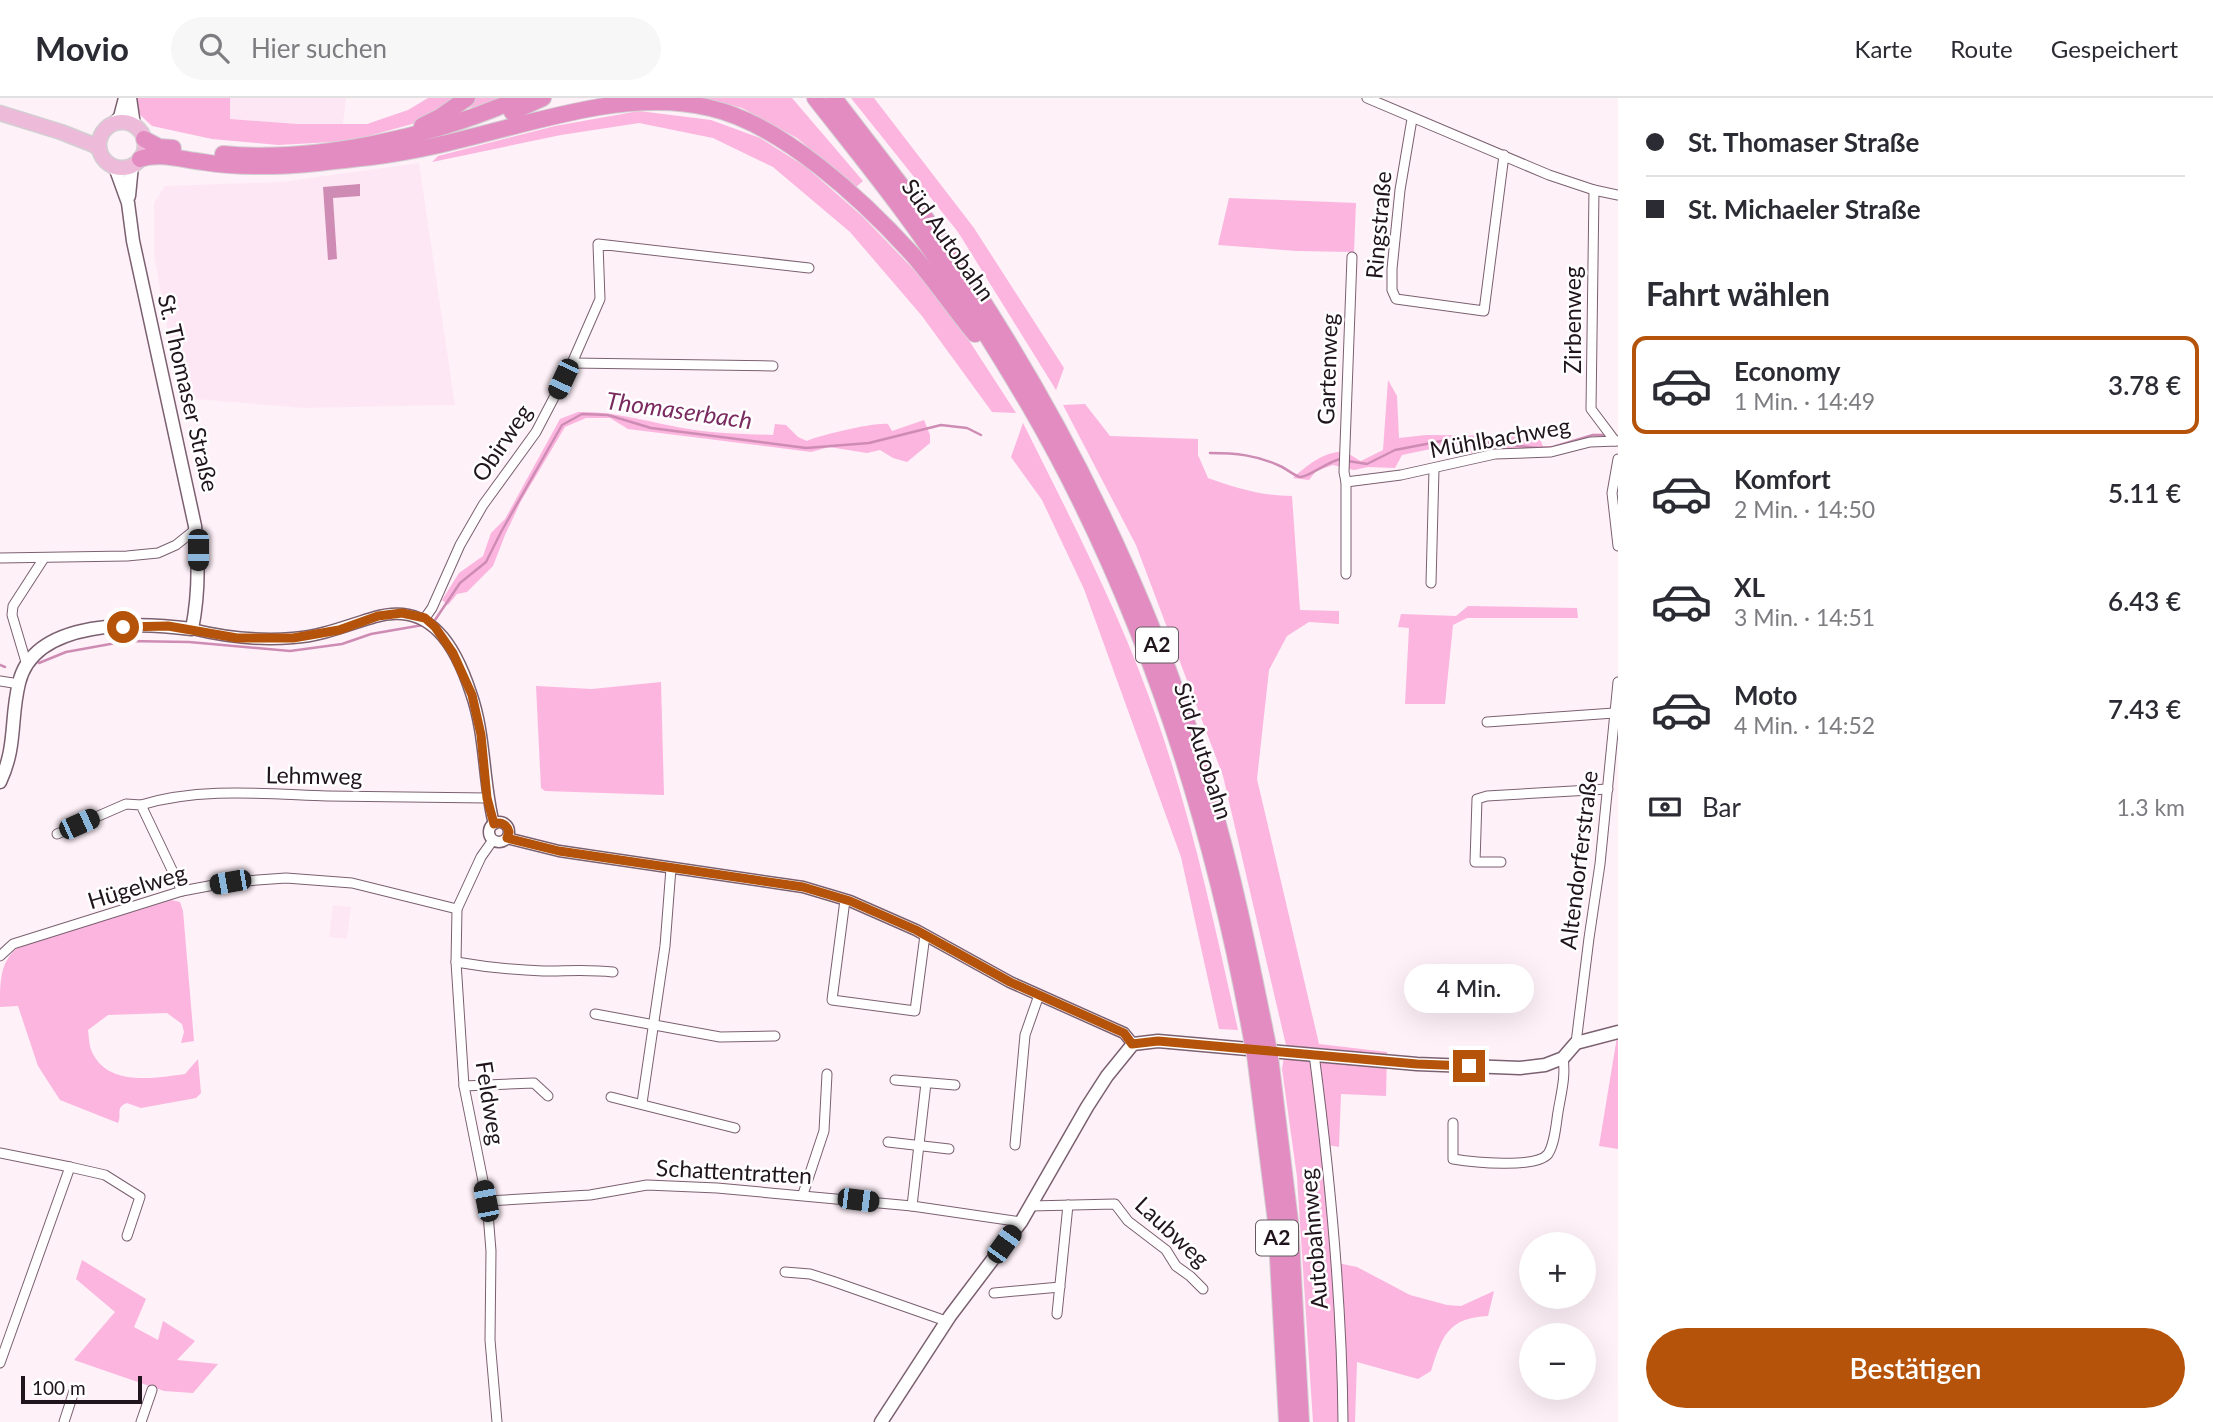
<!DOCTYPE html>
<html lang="de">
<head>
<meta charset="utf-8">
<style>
	:root { --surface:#fff; --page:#f7f7f7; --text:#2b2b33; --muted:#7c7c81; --line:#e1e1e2; --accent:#b45309 }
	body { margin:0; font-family:Lato,sans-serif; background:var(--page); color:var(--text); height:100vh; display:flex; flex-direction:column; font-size:26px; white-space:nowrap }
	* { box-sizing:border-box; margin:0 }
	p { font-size:23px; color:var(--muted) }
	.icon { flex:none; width:38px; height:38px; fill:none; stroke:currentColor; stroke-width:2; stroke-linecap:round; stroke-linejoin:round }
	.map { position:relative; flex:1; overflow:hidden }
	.details { display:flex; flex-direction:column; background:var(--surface); width:595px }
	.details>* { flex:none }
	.hud { display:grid; align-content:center; height:154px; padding:0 28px; background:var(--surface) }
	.controls { position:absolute; left:1519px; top:1134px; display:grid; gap:14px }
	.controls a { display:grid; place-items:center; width:77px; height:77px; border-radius:50%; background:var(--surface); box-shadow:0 7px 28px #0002; font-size:35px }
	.scale { position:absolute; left:21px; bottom:18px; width:121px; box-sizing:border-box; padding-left:7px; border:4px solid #20151c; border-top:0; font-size:19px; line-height:24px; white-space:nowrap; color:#20151c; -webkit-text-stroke:5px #fff; paint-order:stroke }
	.end { position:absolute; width:32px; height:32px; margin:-16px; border:9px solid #b45309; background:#fff; box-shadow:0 0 0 4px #fff }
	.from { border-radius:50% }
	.bubble { position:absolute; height:49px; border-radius:24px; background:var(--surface); box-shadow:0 7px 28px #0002; font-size:23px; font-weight:600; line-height:49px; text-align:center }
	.car { position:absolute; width:21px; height:42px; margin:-21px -10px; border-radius:9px; box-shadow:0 0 5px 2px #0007; background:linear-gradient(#222 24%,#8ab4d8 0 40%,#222 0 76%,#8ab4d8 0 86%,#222 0) }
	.hud b { display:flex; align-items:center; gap:24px; height:66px; font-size:26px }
	.hud b+b { border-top:2px solid var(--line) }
	.hud i { width:18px; height:18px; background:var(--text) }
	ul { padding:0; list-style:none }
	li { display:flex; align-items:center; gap:21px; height:98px; margin:0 14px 10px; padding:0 14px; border:4px solid transparent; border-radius:14px }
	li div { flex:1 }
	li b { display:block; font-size:26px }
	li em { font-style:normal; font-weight:600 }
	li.active { border-color:var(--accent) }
	li>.icon { width:63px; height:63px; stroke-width:1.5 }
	h2 { padding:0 28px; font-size:32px; line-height:84px }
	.pay { display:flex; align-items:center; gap:18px; height:77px; padding:0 28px; font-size:26px }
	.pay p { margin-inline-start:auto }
	.cta { display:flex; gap:14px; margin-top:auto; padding:14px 28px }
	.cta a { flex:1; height:80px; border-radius:42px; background:var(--accent); color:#fff; font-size:28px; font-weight:600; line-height:80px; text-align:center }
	header { display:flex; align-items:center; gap:42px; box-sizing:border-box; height:98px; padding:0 35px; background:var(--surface); border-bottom:2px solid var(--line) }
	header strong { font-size:33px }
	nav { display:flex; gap:38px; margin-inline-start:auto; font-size:24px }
	.search { width:490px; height:63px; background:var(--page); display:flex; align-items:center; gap:18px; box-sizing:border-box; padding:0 24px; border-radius:38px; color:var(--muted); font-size:26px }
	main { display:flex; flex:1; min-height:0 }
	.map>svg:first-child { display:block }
</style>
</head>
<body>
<header>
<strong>Movio</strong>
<div class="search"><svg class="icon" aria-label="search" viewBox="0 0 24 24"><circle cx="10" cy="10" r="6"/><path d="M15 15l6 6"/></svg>Hier suchen</div>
<nav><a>Karte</a><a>Route</a><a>Gespeichert</a></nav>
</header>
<main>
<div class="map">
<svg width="1618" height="1324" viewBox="0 0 1618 1324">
	<rect width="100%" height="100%" fill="#fef1f8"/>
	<g fill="#fee7f4">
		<polygon points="230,0 346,0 343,26 298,26 229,21"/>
		<polygon points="419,65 455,307 303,310 183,300 176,279 154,157 154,105 165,88 281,84"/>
		<polygon points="333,807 351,809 347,841 329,839"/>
	</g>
	<g fill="#fbb5df">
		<polygon points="137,0 230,0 230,21 298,26 367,26 408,12 428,0 505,0 351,43 278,47 212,41 152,28 136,13"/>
		<polygon points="703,0 792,0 863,83 856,89 797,40 742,10"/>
		<polygon points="851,0 874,0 974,130 1064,270 1056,292 958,134"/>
		<polygon points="639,13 711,22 760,40 806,69 862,118 920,178 968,241 1016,315 992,314 922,218 850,134 773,69 713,40 639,25 561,37 432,64 438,58 555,28"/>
		<polygon points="1229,100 1356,105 1354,154 1297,153 1218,147"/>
		<path d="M 1388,282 L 1397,298 L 1399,340 L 1426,337 L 1539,338 L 1544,351 L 1470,355 L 1440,349 L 1402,357 L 1395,370 L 1368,369 L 1354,372 L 1333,367 L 1316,373 L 1309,382 L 1293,380 C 1305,369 1322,355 1339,354 C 1347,353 1355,360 1361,363 L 1383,352 Z"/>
		<path d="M 1085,306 L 1110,338 L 1198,341 L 1198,357 L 1208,380 C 1235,390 1263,398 1292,398 L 1300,512 L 1339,513 L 1339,526 L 1309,524 L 1287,538 L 1269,572 L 1257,681 L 1319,946 L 1387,954 L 1386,998 L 1341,996 L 1339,1049 L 1323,1046 L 1333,1164 L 1357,1169 L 1410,1197 L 1447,1207 L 1461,1208 L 1494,1193 L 1488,1218 C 1448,1220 1442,1238 1431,1273 L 1418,1281 L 1357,1264 L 1355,1324 L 1313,1324 L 1297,1079 L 1282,971 L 1286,947 L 1223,678 L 1136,447 L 1063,307 Z"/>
		<path d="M 578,314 C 620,313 661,328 702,333 C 726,336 750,336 773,337 L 775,326 L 786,327 L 798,339 L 807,343 C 820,337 876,324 888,326 L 892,333 L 924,322 L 930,337 L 930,345 L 907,364 L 893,360 L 880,352 L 867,355 L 829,349 L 811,354 L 628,331 L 610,320 L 586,320 L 565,329 L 521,403 L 505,437 L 493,468 L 467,494 L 457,496 L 448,507 L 442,502 L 459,475 L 483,458 L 491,435 L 505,421 L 560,321 Z"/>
		<path d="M 1023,325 C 1072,423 1123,521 1158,624 C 1193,725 1215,829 1238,932 L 1219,931 L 1181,759 L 1084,491 L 1042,402 L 1011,359 Z"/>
		<polygon points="1468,508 1577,510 1578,520 1467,520 1453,527 1445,606 1405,606 1409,530 1398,529 1401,516 1456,518"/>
		<polygon points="661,584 664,697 545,693 541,690 536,588 592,591"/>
		<path d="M 171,802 L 180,804 L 183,813 L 194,943 L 181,945 L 184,934 L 182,926 L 167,915 L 108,917 L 88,932 C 89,939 89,948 92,954 C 108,989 155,980 185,976 L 198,961 L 201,995 L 196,1000 L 141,1010 L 127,1005 C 115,1009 122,1017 118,1025 L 60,1002 L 38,968 L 18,908 L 0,909 C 0,882 0,862 20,848 Z"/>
		<polygon points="1618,933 1618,1051 1599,1048"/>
		<polygon points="82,1162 146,1201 134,1229 158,1242 163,1223 195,1243 177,1262 218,1266 193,1295 164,1293 74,1262 115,1214 76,1181"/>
	</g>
	<polygon fill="#ce8cb4" points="360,86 360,98 333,100 337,161 328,162 323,89"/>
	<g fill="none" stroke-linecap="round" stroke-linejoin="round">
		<g stroke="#ce8cb4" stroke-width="2.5">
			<path d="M 1210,355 C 1235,355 1257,357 1280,368 C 1287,371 1293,377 1300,379 C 1307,380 1327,364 1340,361"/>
			<polyline points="1348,363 1367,366 1395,352 1452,341 1538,350 1553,349 1593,337 1608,337"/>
			<polyline points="435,522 460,485 486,464 501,434 562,327 582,316 608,317 651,330 806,350 869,345 941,327 967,330 981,337"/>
			<polyline points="39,565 66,554 127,543 189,544 290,553 342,546 371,536 423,527"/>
			<polyline points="0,567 5,569"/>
		</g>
		<defs>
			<g id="minor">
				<polyline points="1367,0 1549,77 1594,92 1618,97"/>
				<polyline points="1412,21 1400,92 1392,171 1392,192 1396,201 1484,213 1504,57"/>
				<polyline points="1594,92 1591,311 1615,343"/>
				<polyline points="572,265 773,268"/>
				<polyline points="1618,361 1612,395 1618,448"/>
				<polyline points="1346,384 1401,377 1495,356 1551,354 1590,344 1618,343"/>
				<polyline points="0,460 127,458 158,455 176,447 196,431"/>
				<polyline points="1346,476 1346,384 1344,374 1352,159"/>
				<polyline points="1431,485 1434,371"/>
				<polyline points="425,520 432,510 460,447 483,407 536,334 572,265 600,201 598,146 809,170"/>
				<polyline points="26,564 12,517 13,508 44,460"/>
				<polyline points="0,583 19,586"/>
				<polyline points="1487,624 1614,615"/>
				<path d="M 141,707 C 200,689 266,696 327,698 C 380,699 434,699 487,700"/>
				<polyline points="57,736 126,706 141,707 182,793"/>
				<polyline points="493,742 481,759 457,811 456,864 464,988 487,1103 491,1153 490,1242 497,1324"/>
				<polyline points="1501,764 1475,764 1477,701 1487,698 1608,691"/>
				<polyline points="845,802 832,902 915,913 925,837"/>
				<polyline points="0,858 13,846 182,793 230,784 286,780 352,785 457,811"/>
				<path d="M 456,864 C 485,869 513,872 543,873 C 567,873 589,871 613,874"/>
				<polyline points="595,916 720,939 775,938"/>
				<polyline points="1576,945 1589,840 1600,766 1618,584"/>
				<path d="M 1314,956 C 1330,1078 1342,1200 1343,1324"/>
				<polyline points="895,982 955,987"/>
				<polyline points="464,988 534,985 548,998"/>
				<polyline points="611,999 735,1030"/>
				<polyline points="642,1005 665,848 671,770"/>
				<path d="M 1453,1025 L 1453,1061 C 1471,1064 1536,1071 1548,1056 C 1555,1045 1556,1026 1558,1014 C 1561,996 1566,978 1563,960"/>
				<polyline points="888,1044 949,1051"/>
				<polyline points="1015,1047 1025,937 1039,897"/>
				<polyline points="0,1055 70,1069 0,1265"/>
				<polyline points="70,1069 105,1077 140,1099 127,1138"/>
				<polyline points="803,1096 824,1033 827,976"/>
				<polyline points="487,1103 590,1097 647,1087 717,1090 912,1108 1021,1124"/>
				<polyline points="912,1108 926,985"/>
				<polyline points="1031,1108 1115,1106 1128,1123 1166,1152 1176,1168 1190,1178 1203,1191"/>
				<polyline points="785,1174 810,1176 832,1183 946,1223"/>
				<polyline points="994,1195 1060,1189"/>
				<polyline points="1057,1216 1068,1107"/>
				<polyline points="64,1324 74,1293"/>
				<polyline points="141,1324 152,1292"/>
			</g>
			<g id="tertiary">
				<path d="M 192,531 C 225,539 259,543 293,540 C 322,538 348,527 375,519 C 431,503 456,549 471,595 C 486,637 483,683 494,726"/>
				<circle cx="499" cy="734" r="10"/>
				<polyline points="507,740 559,753 803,789 850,803 916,832 1010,884 1124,935 1133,946"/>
			</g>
			<g id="secondary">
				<polyline points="130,0 134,27"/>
				<polyline points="115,24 120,19 125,0"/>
				<polyline points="129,98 132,67"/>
				<path d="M 0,684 C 17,648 10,621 19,585 C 34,520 140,524 192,531 C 199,496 199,463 195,428 L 133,143 L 128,105 L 115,69"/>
				<polyline points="881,1324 950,1218 1021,1124 1087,1009 1107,978 1133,946 1158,943 1417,966 1520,970 1545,967 1563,960 1576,945 1618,934"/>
			</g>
			<g id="primary">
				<polyline points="0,15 61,34 94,47 99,51"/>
				<circle cx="122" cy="47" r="23"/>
			</g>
			<g id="motorway">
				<path d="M 815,0 C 844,37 874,74 902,112 C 948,174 990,241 1029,307 C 1142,502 1212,721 1252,942"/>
				<path d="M 834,0 C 880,60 927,119 969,182 C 1072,339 1155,512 1208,691 C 1233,774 1250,859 1267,943"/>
				<polyline points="512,14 543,0"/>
				<polyline points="422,28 440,19 467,0"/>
				<polyline points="144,41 159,49 173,50"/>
				<path d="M 223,56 C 317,65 435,38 520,0"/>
				<path d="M 140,61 C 159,54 183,62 203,64 C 220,67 238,68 255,68 C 294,69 333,63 371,59 C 449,50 522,22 599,9 C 635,3 674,1 710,10 C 782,26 864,103 913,157 C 935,182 954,211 975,236"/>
				<polyline points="1255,957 1276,1124 1287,1324"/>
				<polyline points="1270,959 1290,1123 1301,1324"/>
			</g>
		</defs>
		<use href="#minor" stroke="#7b6070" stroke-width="11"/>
		<use href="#tertiary" stroke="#7b6070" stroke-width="13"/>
		<use href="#secondary" stroke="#7b6070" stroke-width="15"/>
		<use href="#primary" stroke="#d2d0d2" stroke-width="17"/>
		<use href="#motorway" stroke="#d2d0d2" stroke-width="18"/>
		<use href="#minor" stroke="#fff" stroke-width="9"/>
		<use href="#tertiary" stroke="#fff" stroke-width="10"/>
		<use href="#secondary" stroke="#fff" stroke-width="12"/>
		<use href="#primary" stroke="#eebada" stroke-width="14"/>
		<use href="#motorway" stroke="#e38cc2" stroke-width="16"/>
		<defs>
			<g id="motorway-bridge">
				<polyline points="1252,942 1255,957"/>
				<polyline points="1267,943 1270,959"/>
			</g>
		</defs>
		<use href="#motorway-bridge" stroke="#d2d0d2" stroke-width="18" stroke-linecap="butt"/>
		<use href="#motorway-bridge" stroke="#e38cc2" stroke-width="16"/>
	</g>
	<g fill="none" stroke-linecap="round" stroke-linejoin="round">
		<path stroke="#b45309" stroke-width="9" d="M 123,529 L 168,528 L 237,540 L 293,540 L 339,532 L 378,518 L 402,515 L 425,520 L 435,529 L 453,555 L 472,597 L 481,637 L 487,700 L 494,726 C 502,723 507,727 509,734 L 507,740 L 559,753 L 803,789 L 850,803 L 916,832 L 1010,884 L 1124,935 L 1132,946 L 1158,943 L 1417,966 L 1469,968"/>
	</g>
	<g text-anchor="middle" stroke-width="5" stroke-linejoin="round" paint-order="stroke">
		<g fill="#fff" stroke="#635b60" stroke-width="2">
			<rect x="1136" y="529.5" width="42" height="35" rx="5"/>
			<rect x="1256" y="1122.5" width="42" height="35" rx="5"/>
		</g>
		<g font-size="21" font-weight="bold" fill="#20151c">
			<text x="1157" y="554">A2</text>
			<text x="1277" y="1147">A2</text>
		</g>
		<g font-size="23" fill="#20151c" stroke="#fff">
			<text transform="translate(1379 127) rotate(-85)" y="8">Ringstraße</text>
			<text transform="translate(948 142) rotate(55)" y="8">Süd Autobahn</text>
			<text transform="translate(1573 222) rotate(-90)" y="8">Zirbenweg</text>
			<text transform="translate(1328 271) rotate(-88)" y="8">Gartenweg</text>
			<text transform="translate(188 295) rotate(77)" y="8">St. Thomaser Straße</text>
			<text transform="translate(1500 340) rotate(-10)" y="8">Mühlbachweg</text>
			<text transform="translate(502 345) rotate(-56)" y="8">Obirweg</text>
			<text transform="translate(1203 653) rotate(72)" y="8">Süd Autobahn</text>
			<text transform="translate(314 678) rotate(1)" y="8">Lehmweg</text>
			<text transform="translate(1579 762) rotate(-83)" y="8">Altendorferstraße</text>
			<text transform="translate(137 789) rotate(-17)" y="8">Hügelweg</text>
			<text transform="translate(490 1005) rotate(81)" y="8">Feldweg</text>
			<text transform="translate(734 1074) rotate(3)" y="8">Schattentratten</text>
			<text transform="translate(1172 1134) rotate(43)" y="8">Laubweg</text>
			<text transform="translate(1314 1141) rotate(-95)" y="8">Autobahnweg</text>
		</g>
		<g font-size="24" font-style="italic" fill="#792a5f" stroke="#fff">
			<text transform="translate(679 313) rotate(8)" y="8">Thomaserbach</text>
		</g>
	</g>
</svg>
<div class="controls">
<a>+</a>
<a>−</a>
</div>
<div class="scale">100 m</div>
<i class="end from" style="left:123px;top:529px"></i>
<i class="end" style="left:1469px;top:968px"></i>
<div class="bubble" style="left:1404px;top:866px;width:130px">4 Min.</div>
<i class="car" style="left:563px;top:281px;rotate:205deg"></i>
<i class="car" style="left:198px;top:452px;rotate:180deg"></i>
<i class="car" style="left:79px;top:726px;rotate:66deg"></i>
<i class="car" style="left:230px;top:784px;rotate:260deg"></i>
<i class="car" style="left:858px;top:1102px;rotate:97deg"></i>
<i class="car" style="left:486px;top:1103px;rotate:349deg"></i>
<i class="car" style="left:1004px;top:1146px;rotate:36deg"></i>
</div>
<section class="details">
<div class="hud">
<b><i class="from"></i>St. Thomaser Straße</b>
<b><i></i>St. Michaeler Straße</b>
</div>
<h2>Fahrt wählen</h2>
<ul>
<li class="active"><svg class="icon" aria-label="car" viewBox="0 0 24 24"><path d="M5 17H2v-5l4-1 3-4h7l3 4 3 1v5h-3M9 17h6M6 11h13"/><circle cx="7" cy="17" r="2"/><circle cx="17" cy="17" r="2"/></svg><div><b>Economy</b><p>1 Min. · 14:49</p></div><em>3.78 €</em></li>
<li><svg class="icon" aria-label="car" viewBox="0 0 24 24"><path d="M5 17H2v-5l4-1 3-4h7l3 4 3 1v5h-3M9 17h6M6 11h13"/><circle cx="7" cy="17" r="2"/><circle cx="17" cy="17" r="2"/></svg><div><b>Komfort</b><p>2 Min. · 14:50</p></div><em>5.11 €</em></li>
<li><svg class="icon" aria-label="car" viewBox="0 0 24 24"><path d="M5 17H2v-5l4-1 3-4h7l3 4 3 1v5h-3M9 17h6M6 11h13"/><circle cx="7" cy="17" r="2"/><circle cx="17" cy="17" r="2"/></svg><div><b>XL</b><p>3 Min. · 14:51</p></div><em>6.43 €</em></li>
<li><svg class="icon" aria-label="car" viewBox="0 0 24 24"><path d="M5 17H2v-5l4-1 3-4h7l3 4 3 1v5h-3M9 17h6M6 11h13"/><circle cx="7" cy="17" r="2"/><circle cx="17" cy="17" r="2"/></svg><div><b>Moto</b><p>4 Min. · 14:52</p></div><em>7.43 €</em></li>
</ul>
<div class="pay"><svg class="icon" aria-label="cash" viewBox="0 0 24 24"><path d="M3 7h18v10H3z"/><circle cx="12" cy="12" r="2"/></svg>Bar<p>1.3 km</p></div>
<div class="cta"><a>Bestätigen</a></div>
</section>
</main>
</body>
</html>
